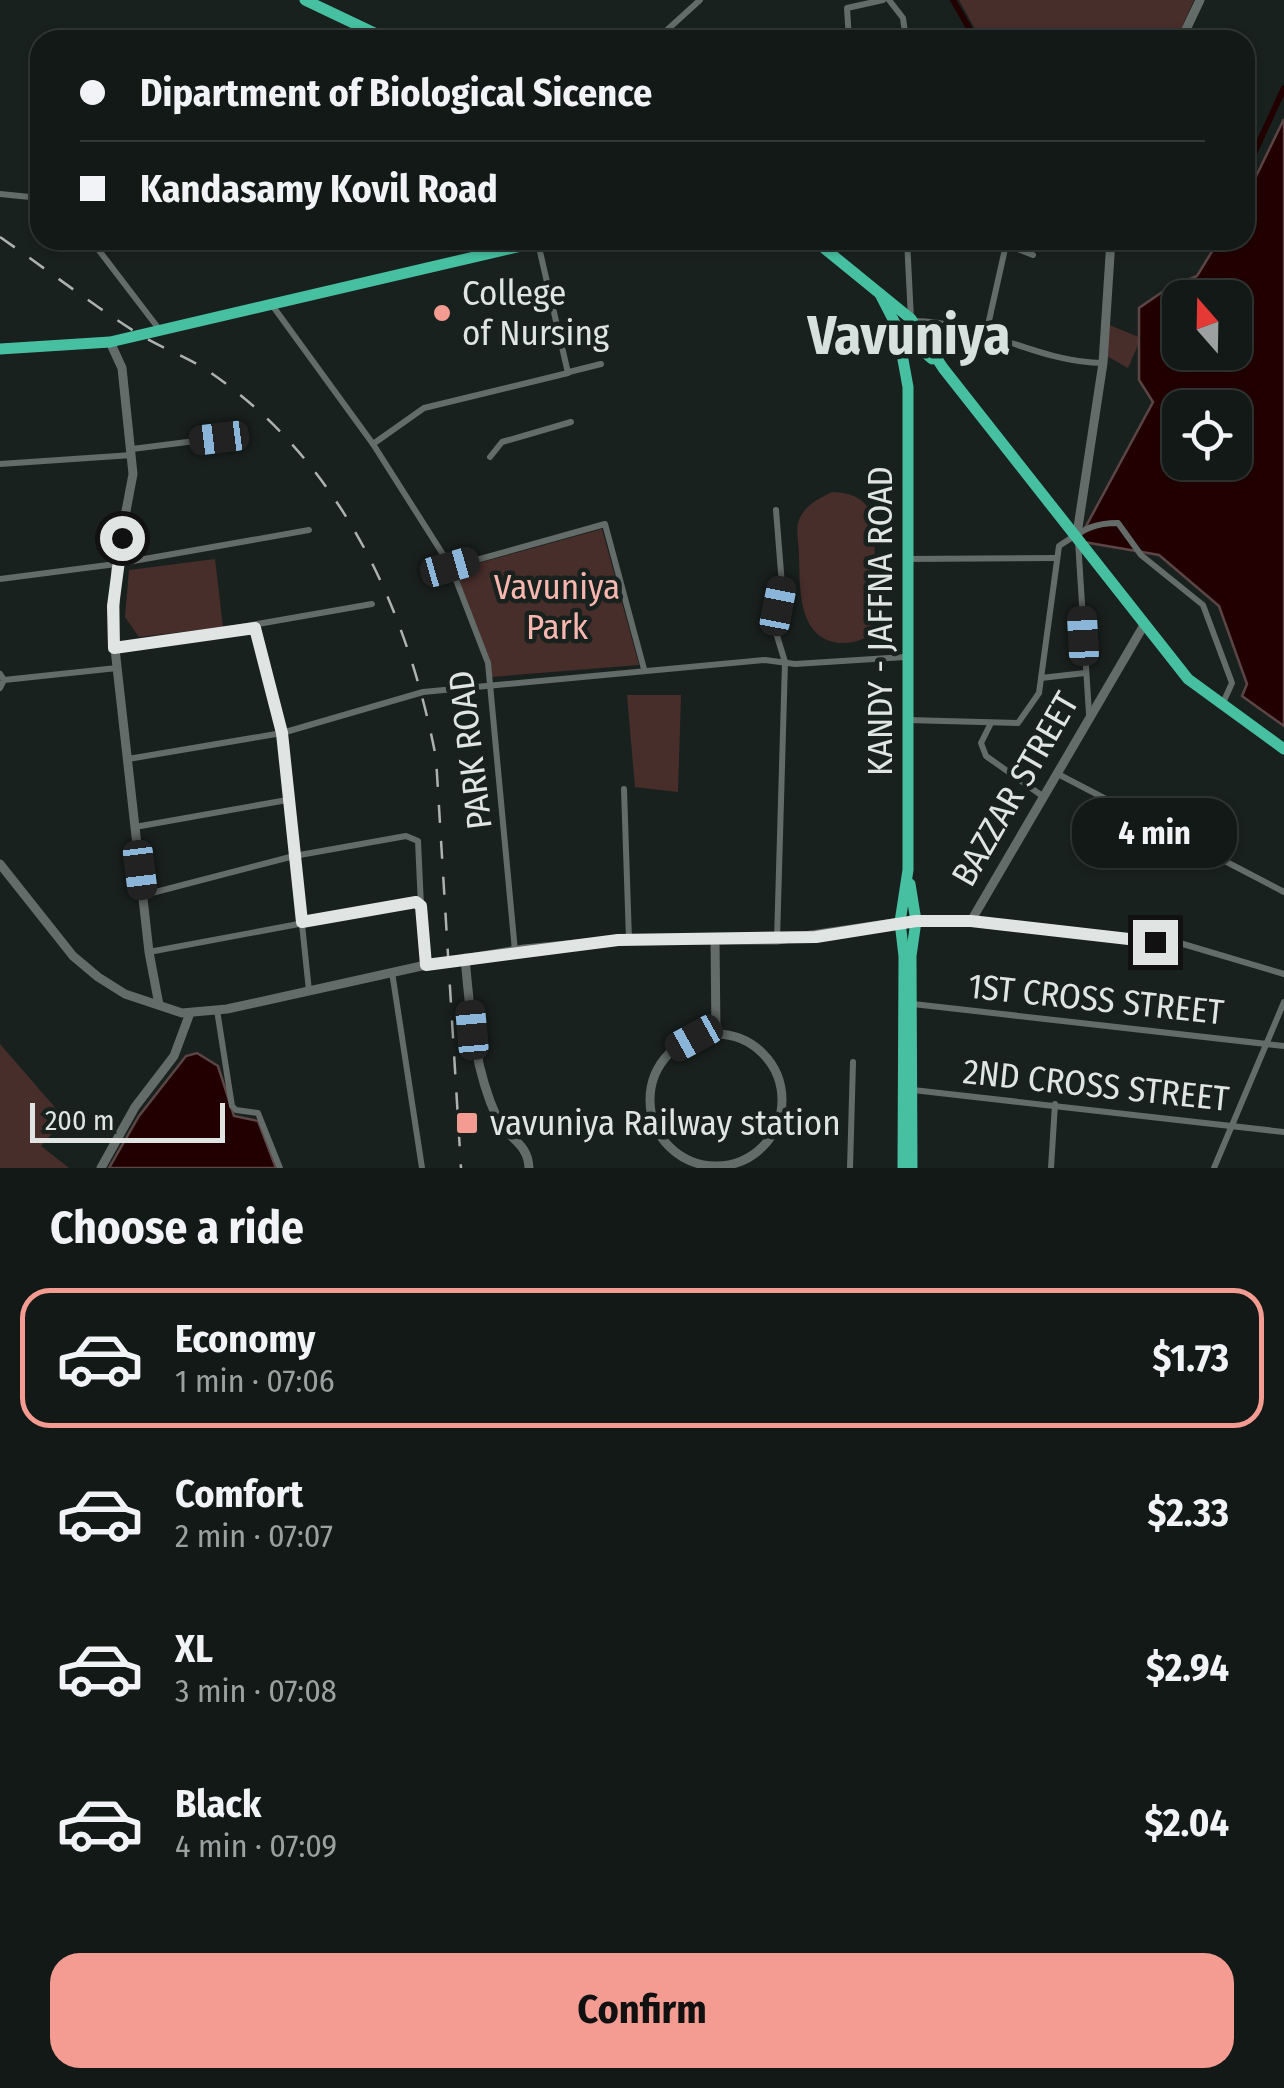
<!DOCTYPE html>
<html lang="en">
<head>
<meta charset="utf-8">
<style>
	:root { --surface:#131916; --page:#1c221f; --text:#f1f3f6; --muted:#9da0a1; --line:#323835; --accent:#f59c92 }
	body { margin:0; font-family:"Fira Sans Condensed",sans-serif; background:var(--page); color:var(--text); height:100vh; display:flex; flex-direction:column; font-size:38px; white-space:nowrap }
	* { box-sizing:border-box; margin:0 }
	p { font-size:32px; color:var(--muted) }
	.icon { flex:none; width:55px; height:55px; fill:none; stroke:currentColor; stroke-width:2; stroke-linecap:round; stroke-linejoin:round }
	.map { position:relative; height:1168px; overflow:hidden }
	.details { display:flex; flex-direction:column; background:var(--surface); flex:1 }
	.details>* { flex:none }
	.banner { position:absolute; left:30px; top:30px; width:1225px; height:220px; border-radius:30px; box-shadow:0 2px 8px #0004,0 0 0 2px var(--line); display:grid; align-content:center; height:220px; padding:0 50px; background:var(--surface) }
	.needle { width:65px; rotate:340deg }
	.buttons { position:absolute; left:1162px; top:280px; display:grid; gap:20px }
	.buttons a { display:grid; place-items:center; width:90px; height:90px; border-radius:20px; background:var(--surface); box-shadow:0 2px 8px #0004,0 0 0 2px var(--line); font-size:50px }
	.scale { position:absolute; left:30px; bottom:25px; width:195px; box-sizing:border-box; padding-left:10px; border:5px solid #e0e5e3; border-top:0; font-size:28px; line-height:35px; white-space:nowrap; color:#e0e5e3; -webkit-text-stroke:8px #19211e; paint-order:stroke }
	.end { position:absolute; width:45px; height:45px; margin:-22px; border:12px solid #e0e5e3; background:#111; box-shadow:0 0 0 5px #111 }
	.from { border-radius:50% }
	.bubble { position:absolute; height:70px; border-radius:30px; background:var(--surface); box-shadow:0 2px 8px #0004,0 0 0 2px var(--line); font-size:32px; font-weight:700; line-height:70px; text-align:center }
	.car { position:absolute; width:30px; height:60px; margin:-30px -15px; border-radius:12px; box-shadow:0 0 8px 2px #0007; background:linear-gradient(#222 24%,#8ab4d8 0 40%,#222 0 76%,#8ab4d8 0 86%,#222 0) }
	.banner b { display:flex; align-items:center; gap:35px; height:95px; font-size:38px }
	.banner b+b { border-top:2px solid var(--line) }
	.banner i { width:25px; height:25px; background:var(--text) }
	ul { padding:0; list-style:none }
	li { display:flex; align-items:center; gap:30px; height:140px; margin:0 20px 15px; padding:0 30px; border:5px solid transparent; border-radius:30px }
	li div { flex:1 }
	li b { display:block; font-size:38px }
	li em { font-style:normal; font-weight:700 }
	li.on { border-color:var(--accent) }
	li>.icon { width:90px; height:90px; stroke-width:1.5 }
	h2 { padding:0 50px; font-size:45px; line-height:120px }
	.cta { display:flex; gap:20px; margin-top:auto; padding:20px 50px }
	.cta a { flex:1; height:115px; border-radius:30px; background:var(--accent); color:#111; font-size:40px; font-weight:700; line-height:115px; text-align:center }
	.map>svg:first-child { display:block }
</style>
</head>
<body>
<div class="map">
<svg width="1284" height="1168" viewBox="0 0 1284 1168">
	<rect width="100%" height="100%" fill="#19211e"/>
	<g fill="#482e2b">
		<polygon points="959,0 1194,0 1176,40 981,40"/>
		<polygon points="1107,324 1141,338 1128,368 1105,355"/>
		<path d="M 832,492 C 853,493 864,498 874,517 L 876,629 C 867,639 856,643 842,643 C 797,641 800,587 799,554 C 799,545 796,532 798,523 C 803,506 818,499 832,492 Z"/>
		<polygon points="602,529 639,665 491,677 454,570"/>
		<polygon points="215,559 223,627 139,637 125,617 129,570"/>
		<polygon points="627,695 681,695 678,792 635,787"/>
		<polygon points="0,1044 65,1119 41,1146 69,1168 0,1168"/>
	</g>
	<g fill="#220001" stroke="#5b4545" stroke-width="2.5" fill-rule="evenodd">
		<path d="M 1284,119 L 1284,726 L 1242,696 L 1247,684 L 1219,606 L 1159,555 L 1078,541 L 1153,402 L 1139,380 L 1139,308 L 1168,288 L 1197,276 L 1219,240 L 1245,240 L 1245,199 ZM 1180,298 L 1235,298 L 1235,352 L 1180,352 ZM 1180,408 L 1235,408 L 1235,462 L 1180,462 Z"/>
		<polygon points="197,1053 218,1066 234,1116 258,1121 276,1168 109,1168 139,1116 186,1056"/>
	</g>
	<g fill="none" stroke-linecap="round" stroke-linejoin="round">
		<g stroke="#220001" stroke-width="6">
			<polyline points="953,0 976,40"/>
			<polyline points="1245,173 1284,88"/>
		</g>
		<g stroke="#636c69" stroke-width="6">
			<polyline points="889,0 903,18 906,40"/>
			<polyline points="656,40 700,0"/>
			<polyline points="849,40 847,8 883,0"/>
			<polyline points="0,194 40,198"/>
			<polyline points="91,240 159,329"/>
			<polyline points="907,240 911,319"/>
			<polyline points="995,240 1033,255"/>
			<polyline points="272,305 373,444 451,567 488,663 515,951"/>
			<path d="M 914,321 C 979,321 1038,363 1103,363"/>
			<polyline points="986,334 1007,240"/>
			<polyline points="569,372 601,364"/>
			<polyline points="373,444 424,408 568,373 538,243"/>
			<polyline points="132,449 219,438"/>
			<polyline points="490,457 502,442 571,422"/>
			<polyline points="0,464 132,455"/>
			<polyline points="776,510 782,585 774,626 785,662 777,940"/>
			<polyline points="1078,541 1089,714"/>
			<polyline points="906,559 1055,558"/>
			<polyline points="451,567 605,524 644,669"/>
			<polyline points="0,579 116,564 309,530"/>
			<polyline points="255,627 282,733 309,991"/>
			<polyline points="115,649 372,604"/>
			<polyline points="0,674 4,680 0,688"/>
			<polyline points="1041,678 1085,673"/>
			<polyline points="4,680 117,668"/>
			<path d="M 907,720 L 1018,723 L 1039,693 L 1059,546 C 1081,532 1090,523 1118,523 L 1141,555 L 1203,605 L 1232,683 L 1222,705"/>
			<polyline points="991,723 981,743 986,756 1041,795"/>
			<polyline points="128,759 282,733 423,692 765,660 795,664 905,657"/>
			<polyline points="1056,773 1284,892"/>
			<polyline points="624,789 629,940"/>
			<polyline points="135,827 287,800"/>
			<polyline points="144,895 294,856 406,836 418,841 421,906"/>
			<polyline points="971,921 1183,944 1284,974"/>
			<polyline points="149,952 416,902 421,906 426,965"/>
			<polyline points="392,972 422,1168"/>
			<polyline points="913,1004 1284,1046"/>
			<polyline points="217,1010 232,1106 236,1110 258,1113 280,1168"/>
			<polyline points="913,1090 1284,1132"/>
			<polyline points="850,1168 853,1062"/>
			<polyline points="1051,1168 1055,1104"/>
			<polyline points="1214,1168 1284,1002"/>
		</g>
		<g stroke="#636c69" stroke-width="9">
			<polyline points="1181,40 1200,0"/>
			<polyline points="110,342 122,368 133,474 116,564 115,649 149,952 159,1005"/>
			<polyline points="1077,534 1103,363 1111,240"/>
			<polyline points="0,864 73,956 98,977 125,994 182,1013 227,1009 426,965 524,949 618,940 777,940 900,922 971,921 1144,625"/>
			<polyline points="715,938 716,1034"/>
			<path d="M 465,958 C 470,1012 474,1068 497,1118 C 507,1139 528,1142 529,1168"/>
			<circle cx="716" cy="1100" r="66"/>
			<polyline points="101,1168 135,1107 174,1056 190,1013"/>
		</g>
		<g stroke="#46c0a1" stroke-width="11">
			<polyline points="305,0 389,40"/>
			<polyline points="814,240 911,319 943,368 1188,679 1284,749"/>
			<polyline points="880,294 897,327 908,387 908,870 900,922 904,956 903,1168"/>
			<polyline points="897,328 932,359"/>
			<polyline points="0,349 110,342 547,240"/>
			<polyline points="910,884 916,921 911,956 912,1168"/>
		</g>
		<path stroke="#acb2af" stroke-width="2.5" stroke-dasharray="18 18" stroke-linecap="butt" d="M 0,237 C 46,269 90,303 137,333 C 159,347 183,355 205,369 C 338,457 407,606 436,758 L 461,1168"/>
	</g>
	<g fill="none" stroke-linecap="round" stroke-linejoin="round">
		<polyline stroke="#e0e5e3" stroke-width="12" points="122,538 113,606 114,648 255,628 282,733 302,922 416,902 421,906 426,965 618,940 816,937 916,921 971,921 1155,942"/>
	</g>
	<g fill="#f59c92" stroke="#19211e" stroke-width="4">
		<circle cx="442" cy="313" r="10"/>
		<rect x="455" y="1111" width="24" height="24" rx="5"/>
	</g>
	<g text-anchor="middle" stroke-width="9" stroke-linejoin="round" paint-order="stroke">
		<g font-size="35" fill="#e0e5e3" stroke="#19211e" text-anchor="start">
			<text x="462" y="305">College<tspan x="462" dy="40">of Nursing</tspan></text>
			<text x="490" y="1135">vavuniya Railway station</text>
		</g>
		<g font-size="35" fill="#f7b7af" stroke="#19211e">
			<text x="557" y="599">Vavuniya<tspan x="557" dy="40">Park</tspan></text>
		</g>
		<g font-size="35" fill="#e0e5e3" stroke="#19211e">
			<text transform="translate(880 621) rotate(-90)" y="12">KANDY - JAFFNA ROAD</text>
			<text transform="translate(470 750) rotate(-97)" y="12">PARK ROAD</text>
			<text transform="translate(1015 789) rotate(-60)" y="12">BAZZAR STREET</text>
			<text transform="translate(1096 999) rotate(6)" y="12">1ST CROSS STREET</text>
			<text transform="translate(1096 1085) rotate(6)" y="12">2ND CROSS STREET</text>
		</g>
		<g font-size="55" font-weight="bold" fill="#d7e1de" stroke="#19211e">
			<text x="909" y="354">Vavuniya</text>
		</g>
	</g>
</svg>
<div class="buttons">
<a><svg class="needle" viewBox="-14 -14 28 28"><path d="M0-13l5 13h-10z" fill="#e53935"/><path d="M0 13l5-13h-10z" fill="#9da0a1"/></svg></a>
<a><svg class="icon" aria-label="locate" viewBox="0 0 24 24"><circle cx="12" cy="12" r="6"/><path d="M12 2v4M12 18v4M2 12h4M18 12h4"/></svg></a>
</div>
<div class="scale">200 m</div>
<i class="end from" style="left:122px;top:538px"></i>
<i class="end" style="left:1155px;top:942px"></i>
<div class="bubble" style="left:1072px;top:798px;width:165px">4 min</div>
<i class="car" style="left:219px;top:438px;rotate:263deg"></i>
<i class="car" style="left:450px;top:567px;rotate:74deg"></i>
<i class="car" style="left:778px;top:606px;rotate:11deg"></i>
<i class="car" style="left:1083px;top:636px;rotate:357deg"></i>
<i class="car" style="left:140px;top:870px;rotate:173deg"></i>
<i class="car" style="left:472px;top:1030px;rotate:355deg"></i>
<i class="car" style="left:694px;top:1038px;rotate:241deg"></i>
<div class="banner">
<b><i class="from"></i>Dipartment of Biological Sicence</b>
<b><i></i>Kandasamy Kovil Road</b>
</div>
</div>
<section class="details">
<h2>Choose a ride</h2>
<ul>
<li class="on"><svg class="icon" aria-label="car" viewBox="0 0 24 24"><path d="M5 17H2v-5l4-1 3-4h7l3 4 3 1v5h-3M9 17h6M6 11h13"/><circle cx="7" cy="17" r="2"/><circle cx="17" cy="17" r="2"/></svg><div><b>Economy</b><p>1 min · 07:06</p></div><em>$1.73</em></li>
<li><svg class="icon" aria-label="car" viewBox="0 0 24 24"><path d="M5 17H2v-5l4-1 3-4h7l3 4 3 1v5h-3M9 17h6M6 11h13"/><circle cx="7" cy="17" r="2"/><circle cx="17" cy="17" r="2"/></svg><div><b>Comfort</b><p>2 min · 07:07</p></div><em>$2.33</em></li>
<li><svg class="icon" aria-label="car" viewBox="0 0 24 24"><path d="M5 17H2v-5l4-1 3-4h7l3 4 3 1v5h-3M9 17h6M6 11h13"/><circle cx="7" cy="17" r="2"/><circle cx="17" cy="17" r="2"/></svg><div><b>XL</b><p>3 min · 07:08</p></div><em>$2.94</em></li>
<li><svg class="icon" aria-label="car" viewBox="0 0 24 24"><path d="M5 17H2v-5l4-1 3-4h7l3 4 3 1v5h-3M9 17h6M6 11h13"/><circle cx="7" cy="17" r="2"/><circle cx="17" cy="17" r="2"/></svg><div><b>Black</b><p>4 min · 07:09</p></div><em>$2.04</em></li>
</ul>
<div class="cta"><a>Confirm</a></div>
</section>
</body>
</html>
